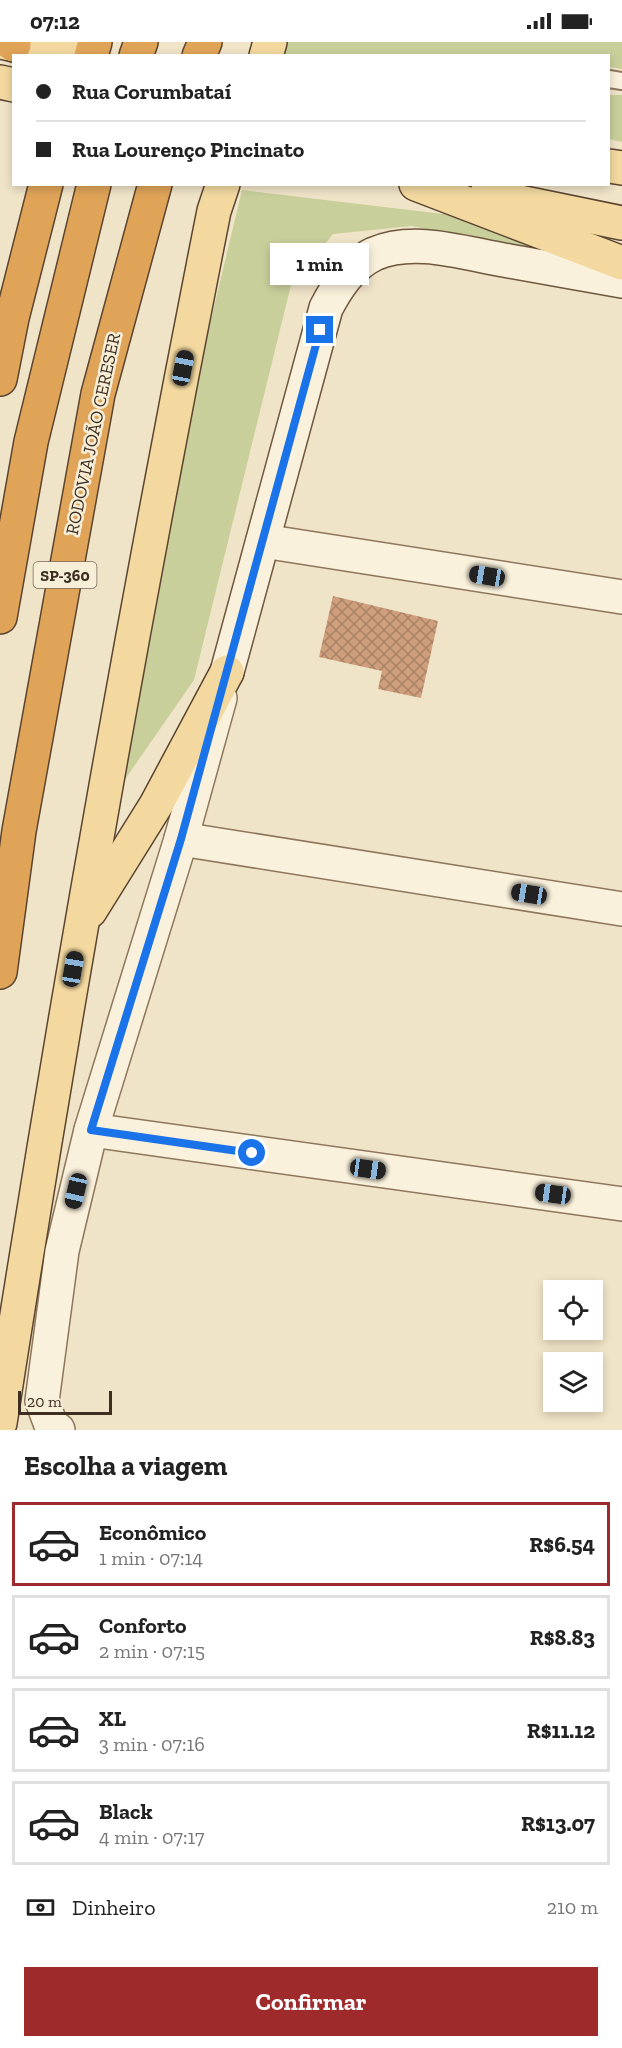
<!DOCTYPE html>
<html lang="pt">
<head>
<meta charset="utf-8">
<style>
	:root { --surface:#fff; --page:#f6f6f6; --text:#222; --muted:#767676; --line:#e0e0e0; --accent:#9e2a2b }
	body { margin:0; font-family:"Zilla Slab",serif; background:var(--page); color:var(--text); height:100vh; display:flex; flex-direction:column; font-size:22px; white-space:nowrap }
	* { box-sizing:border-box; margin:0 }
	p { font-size:20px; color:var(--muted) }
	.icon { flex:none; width:33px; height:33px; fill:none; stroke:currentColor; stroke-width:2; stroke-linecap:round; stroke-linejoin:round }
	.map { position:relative; height:1388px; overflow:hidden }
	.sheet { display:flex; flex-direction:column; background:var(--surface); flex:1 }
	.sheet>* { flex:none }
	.guide { position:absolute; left:12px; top:12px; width:598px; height:132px; border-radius:0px; box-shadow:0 3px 9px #0003; display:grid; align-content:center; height:132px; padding:0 24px; background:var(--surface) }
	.buttons { position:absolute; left:543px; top:1238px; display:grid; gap:12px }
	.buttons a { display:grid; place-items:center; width:60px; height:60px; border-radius:0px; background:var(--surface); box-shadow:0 3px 9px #0003; font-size:30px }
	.scale { position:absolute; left:18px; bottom:15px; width:94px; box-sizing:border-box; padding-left:6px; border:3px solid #3d2e20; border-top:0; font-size:16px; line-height:21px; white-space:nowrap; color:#3d2e20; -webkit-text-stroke:4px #f7eed8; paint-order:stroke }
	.end { position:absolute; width:27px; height:27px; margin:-14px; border:8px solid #1a73e8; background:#fff; box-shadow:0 0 0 3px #fff }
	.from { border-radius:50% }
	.bubble { position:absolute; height:42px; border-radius:0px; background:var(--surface); box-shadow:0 3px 9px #0003; font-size:20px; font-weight:700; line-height:42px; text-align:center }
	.car { position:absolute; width:18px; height:36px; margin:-18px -9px; border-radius:8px; box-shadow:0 0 4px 2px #0007; background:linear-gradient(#222 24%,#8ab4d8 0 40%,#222 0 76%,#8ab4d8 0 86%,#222 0) }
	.guide b { display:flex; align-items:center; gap:21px; height:57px; font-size:22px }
	.guide b+b { border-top:2px solid var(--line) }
	.guide i { width:15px; height:15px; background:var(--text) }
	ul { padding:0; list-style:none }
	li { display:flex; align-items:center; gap:18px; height:84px; margin:0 12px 9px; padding:0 12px; border:3px solid var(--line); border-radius:0px }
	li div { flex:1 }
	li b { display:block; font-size:22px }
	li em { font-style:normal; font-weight:700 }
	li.selected { border-color:var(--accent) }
	li>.icon { width:54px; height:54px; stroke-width:1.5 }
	h2 { padding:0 24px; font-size:27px; line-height:72px }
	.pay { display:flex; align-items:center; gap:15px; height:66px; padding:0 24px; font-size:22px }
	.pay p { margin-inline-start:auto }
	.button { display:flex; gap:12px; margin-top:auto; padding:12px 24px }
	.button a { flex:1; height:69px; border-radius:0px; background:var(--accent); color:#fff; font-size:24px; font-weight:700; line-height:69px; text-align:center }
	.status { display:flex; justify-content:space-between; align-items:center; height:42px; padding:0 30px; background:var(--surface); direction:ltr }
	.status svg { height:16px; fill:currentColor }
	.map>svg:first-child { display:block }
</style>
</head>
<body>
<div class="status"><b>07:12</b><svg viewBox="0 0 49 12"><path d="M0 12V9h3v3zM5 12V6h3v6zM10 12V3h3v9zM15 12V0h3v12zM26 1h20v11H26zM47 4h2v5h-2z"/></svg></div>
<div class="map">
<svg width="622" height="1388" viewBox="0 0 622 1388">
	<defs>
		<pattern id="building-cross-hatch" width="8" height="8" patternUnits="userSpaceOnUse" patternTransform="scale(1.5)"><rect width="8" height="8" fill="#cf9f7d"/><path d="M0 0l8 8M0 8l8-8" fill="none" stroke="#a98266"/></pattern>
	</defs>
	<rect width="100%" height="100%" fill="#f0e4c8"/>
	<g fill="#c9cf9b">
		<polygon points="271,0 622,0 622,27 609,25 609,14 266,14"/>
		<polygon points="609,53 622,53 622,100 609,97"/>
		<polygon points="242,148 460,174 562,217 412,184 333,192 291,243 194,638 101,772 138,582"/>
	</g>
	<polygon fill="url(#building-cross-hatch)" points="333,554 438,579 421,656 378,647 382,629 319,615"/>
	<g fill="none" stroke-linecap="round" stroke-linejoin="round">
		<defs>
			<polyline id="service" points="609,37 622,39"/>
			<g id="minor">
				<polyline points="263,499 622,555"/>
				<polyline points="181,797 622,867"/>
				<polyline points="91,1088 622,1162"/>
				<polyline points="58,1388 51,1383 42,1359 62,1209 91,1088 181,797 220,656"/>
			</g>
			<path id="secondary" d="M 227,630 L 326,266 C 337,245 351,223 374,212 C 415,194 466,212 509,219 C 547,226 584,232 622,239"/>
			<g id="primary">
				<polyline points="1,0 70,14"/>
				<polyline points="266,14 270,0"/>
				<polyline points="0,40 14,43"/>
				<polyline points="609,124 622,126"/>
				<polyline points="416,142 622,221"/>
				<polyline points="486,153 622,181"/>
				<polyline points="90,869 156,763 227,630"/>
				<path d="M 0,1381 C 63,975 134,572 214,169 L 223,142"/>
			</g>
			<g id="motorway">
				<polyline points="10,0 14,3"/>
				<polyline points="91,14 95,0"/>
				<polyline points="136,14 141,0"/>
				<polyline points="199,14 205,0"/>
				<polyline points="0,337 12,276 46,142"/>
				<polyline points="0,575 31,400 94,142"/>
				<polyline points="0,930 19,789 98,352 155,142"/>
			</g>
		</defs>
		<use href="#service" stroke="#8d765c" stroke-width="20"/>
		<use href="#minor" stroke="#8d765c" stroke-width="36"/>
		<use href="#secondary" stroke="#6f573f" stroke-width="36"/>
		<use href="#primary" stroke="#5b4430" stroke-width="36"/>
		<use href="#motorway" stroke="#5b4430" stroke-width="36"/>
		<use href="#service" stroke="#faf1dc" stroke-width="16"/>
		<use href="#minor" stroke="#faf1dc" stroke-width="33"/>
		<use href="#secondary" stroke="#faf1dc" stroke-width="33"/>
		<use href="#primary" stroke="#f3d9a0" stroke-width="33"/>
		<use href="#motorway" stroke="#e0a458" stroke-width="33"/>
	</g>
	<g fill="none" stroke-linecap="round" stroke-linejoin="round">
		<polyline stroke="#1a73e8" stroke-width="8" points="252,1111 91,1088 181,797 320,288"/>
	</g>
	<g text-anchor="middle" stroke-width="5" stroke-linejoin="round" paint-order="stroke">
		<rect fill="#f7eed8" stroke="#756857" stroke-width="1.5" x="33.5" y="520" width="63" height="26" rx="4.5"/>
		<g font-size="16" font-weight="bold" fill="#3d2e20">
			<text x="65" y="539">SP-360</text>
		</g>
		<g font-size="18" fill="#3d2e20" stroke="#f7eed8">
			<text transform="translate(93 392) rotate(-78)" y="6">RODOVIA JOÃO CERESER</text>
		</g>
	</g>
</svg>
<div class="buttons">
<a><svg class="icon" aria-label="locate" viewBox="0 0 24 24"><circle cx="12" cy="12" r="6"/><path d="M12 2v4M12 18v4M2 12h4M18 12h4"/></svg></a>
<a><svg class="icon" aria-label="layers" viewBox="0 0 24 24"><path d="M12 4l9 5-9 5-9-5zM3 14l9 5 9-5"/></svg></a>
</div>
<div class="scale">20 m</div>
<i class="end from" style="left:252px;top:1111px"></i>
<i class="end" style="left:320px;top:288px"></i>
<div class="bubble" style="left:270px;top:201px;width:99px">1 min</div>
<i class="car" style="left:183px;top:326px;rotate:11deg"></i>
<i class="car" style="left:487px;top:534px;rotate:279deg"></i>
<i class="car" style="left:529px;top:852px;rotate:279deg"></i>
<i class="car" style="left:73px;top:927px;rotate:10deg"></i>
<i class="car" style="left:368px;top:1127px;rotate:98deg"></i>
<i class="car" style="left:76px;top:1149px;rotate:193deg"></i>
<i class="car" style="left:553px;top:1152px;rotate:278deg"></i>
<div class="guide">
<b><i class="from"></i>Rua Corumbataí</b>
<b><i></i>Rua Lourenço Pincinato</b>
</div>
</div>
<section class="sheet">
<h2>Escolha a viagem</h2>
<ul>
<li class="selected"><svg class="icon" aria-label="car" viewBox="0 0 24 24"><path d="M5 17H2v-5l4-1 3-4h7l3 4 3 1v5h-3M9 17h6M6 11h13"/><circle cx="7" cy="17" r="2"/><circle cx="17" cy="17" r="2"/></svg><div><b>Econômico</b><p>1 min · 07:14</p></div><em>R$6.54</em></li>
<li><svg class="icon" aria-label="car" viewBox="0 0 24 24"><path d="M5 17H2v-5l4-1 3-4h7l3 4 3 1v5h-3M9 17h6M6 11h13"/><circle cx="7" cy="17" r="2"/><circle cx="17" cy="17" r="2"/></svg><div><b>Conforto</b><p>2 min · 07:15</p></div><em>R$8.83</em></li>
<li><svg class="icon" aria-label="car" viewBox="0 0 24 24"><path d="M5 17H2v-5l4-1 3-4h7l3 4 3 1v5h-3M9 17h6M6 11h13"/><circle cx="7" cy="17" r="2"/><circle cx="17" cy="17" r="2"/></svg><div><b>XL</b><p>3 min · 07:16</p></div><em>R$11.12</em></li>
<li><svg class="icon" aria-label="car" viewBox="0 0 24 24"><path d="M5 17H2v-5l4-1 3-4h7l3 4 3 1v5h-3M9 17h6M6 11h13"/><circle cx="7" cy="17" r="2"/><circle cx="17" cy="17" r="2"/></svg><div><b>Black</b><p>4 min · 07:17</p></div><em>R$13.07</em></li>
</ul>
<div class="pay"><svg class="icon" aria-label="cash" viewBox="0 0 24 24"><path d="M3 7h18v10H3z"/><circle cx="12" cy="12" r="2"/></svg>Dinheiro<p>210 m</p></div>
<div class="button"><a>Confirmar</a></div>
</section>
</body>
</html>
